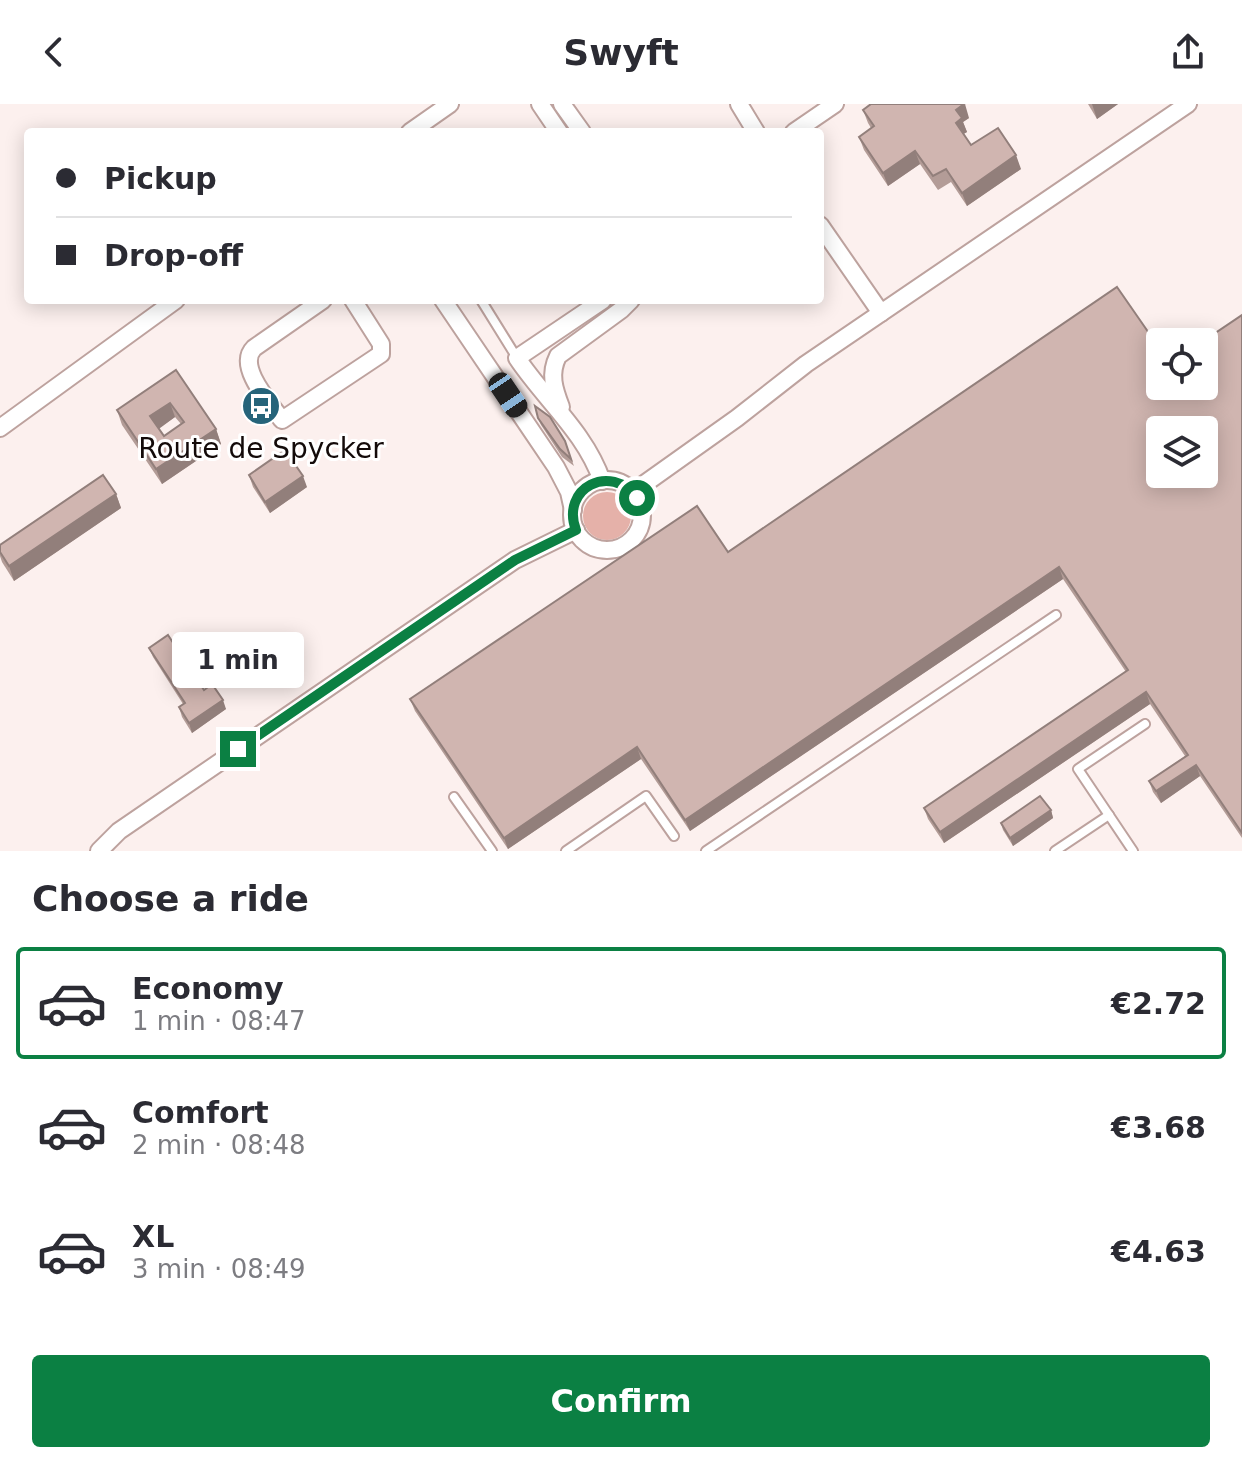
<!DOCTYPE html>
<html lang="en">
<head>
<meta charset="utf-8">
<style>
	:root { --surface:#fff; --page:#f7f7f7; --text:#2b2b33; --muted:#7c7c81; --line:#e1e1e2; --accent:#0b8043 }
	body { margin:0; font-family:"DejaVu Sans",sans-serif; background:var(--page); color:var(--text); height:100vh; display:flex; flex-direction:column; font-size:30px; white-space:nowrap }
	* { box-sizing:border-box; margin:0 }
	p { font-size:26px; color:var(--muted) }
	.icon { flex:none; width:44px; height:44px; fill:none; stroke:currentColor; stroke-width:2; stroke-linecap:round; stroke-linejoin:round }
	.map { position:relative; height:747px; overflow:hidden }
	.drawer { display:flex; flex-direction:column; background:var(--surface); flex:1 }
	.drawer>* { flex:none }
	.guide { position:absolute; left:24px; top:24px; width:800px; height:176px; border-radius:8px; box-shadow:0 4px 20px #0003; display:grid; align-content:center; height:176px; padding:0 32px; background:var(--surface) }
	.fabs { position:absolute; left:1146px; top:224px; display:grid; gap:16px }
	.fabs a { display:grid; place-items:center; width:72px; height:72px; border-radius:8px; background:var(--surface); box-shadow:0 4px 20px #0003; font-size:40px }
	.end { position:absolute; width:36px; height:36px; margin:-18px; border:10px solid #0b8043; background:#fff; box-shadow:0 0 0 4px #fff }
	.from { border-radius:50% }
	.bubble { position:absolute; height:56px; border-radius:8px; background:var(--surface); box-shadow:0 4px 20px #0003; font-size:26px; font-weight:600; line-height:56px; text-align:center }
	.car { position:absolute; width:24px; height:48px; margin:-24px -12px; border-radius:10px; box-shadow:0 0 6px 2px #0007; background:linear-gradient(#222 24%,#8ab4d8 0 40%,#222 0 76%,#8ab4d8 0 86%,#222 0) }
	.guide b { display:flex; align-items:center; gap:28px; height:76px; font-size:30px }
	.guide b+b { border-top:2px solid var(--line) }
	.guide i { width:20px; height:20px; background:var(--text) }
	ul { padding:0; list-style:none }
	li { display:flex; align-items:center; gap:24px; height:112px; margin:0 16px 12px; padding:0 16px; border:4px solid transparent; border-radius:8px }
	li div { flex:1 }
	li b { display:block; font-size:30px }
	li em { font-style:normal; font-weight:600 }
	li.current { border-color:var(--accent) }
	li>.icon { width:72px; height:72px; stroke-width:1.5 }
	h2 { padding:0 32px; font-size:36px; line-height:96px }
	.button { display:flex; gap:16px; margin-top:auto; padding:16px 32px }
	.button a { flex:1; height:92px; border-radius:8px; background:var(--accent); color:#fff; font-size:32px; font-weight:600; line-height:92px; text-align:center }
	header { display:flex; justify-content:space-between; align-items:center; height:104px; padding:0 32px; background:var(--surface); font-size:36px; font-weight:600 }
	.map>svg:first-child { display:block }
</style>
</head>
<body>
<header><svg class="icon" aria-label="back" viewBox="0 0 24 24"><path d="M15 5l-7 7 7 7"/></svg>Swyft<svg class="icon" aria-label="share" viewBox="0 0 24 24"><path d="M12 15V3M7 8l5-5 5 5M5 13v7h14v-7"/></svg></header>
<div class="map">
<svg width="1242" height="747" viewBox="0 0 1242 747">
	<rect width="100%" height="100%" fill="#fcf0ee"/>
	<circle fill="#e5b1a9" cx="607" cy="412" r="24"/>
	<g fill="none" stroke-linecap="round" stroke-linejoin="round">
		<defs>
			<g id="lane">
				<polyline points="481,196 517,254"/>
				<polyline points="454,693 492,747"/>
				<polyline points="566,747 646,692 674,732"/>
				<polyline points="706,747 1056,511"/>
				<polyline points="1055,747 1109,711"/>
				<polyline points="1133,747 1078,665 1145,620"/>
			</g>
			<g id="street">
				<polyline points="540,0 559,28"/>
				<polyline points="562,0 582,28"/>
				<polyline points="739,0 756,28"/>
				<polyline points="410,28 450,0"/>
				<polyline points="794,28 835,0"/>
				<polyline points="820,121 881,209"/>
				<path d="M 323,196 L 254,244 C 236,262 270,299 282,316 L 381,250 L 381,240 L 353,196"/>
				<polyline points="443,196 556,363 569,388 573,406"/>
				<path d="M 561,303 C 554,285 549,270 558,252 L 621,206 L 631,196"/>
				<polyline points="0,324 176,196"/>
				<circle cx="607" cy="411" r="35"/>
				<path d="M 602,377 C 585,328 545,296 517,254 L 603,196"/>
				<polyline points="633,388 737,314 806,260 1188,0"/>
				<polyline points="99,747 119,727 515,456 576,426"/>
			</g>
		</defs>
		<use href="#lane" stroke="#bda29e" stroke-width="12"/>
		<use href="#street" stroke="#bda29e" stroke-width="20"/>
		<use href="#lane" stroke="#fff" stroke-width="8"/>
		<use href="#street" stroke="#fff" stroke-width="16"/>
	</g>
	<g fill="#b39c97" fill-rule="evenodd">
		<polygon points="1088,0 1118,0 1097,15"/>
		<polygon points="863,6 969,14 963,18 967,28 963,30 971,41 1021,65 967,102 951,78 938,86 920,60 888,82 864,46 859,33 871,24 868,19"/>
		<polygon points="1242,211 1242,734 1200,672 1161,699 1153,688 1149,677 1185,652 1150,600 944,739 928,715 924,704 1126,568 1063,475 690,727 641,655 508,745 415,607 410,595 728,448 1160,282"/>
		<path d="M 176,266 L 216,325 L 221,340 L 162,380 L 122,321 L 117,306 ZM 175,313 L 181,320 L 164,332 L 159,324 Z"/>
		<polygon points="538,314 565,337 574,362 562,353 541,321"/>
		<polygon points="249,371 307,383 270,409 253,383"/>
		<polygon points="116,390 121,404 14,477 2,458 0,452 0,441"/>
		<polygon points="149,544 204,586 226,605 192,629 182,613 179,603 183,600 153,553"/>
		<polygon points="1051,706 1053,714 1013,742 1003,726 1001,719"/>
	</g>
	<g fill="#927f7b">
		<polygon points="965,0 969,14 963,18 967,28 960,32 956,19 956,6"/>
		<polygon points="1092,0 1118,0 1097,15"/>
		<polygon points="915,47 920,60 888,82 883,69"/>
		<polygon points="1016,51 1021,65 967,102 962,89"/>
		<polygon points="170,299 175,313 156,327 150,312"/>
		<polygon points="216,325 221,340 162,380 156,365"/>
		<polygon points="303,372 307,383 270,409 265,398"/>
		<polygon points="116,390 121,404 14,477 9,462"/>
		<polygon points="1059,463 1063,475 690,727 685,716"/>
		<polygon points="1146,588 1150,600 944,739 940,728"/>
		<polygon points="223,596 226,605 192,629 189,619"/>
		<polygon points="637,643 641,655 508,745 504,734"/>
		<polygon points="1196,661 1200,672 1161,699 1156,687"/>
		<polygon points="1051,706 1053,714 1013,742 1010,734"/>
	</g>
	<g fill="#d0b5b0" stroke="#927f7b" stroke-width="2" fill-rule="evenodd">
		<polygon points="871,0 964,0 956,6 962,14 956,19 971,41 998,24 1016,51 962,89 946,65 933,72 915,47 883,69 859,33 874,22 863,6"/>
		<path d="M 1117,183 L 1160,245 L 1160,282 L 1204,282 L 1204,238 L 1202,238 L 1242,211 L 1242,729 L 1196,661 L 1156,687 L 1149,677 L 1188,651 L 1146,588 L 940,728 L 924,704 L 1128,566 L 1059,463 L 685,716 L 637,643 L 504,734 L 410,595 L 697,402 L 728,448 ZM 1160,326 L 1204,326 L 1204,370 L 1160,370 Z"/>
		<path d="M 176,266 L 216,325 L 156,365 L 117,306 ZM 170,299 L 184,318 L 164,332 L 150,312 Z"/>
		<polygon points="535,302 550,313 565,337 571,355 560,345 538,314"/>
		<polygon points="285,346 303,372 265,398 249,371"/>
		<polygon points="103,371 116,390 9,462 0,448 0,441"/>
		<polygon points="168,531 204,586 212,580 223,596 189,619 179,603 185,599 149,544"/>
		<polygon points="1040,692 1051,706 1010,734 1001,719"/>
	</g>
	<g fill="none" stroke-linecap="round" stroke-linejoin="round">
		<path stroke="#0b8043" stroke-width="10" d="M 238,645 L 515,456 L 576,426 C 560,384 611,358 637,394"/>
	</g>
	<defs>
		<symbol id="bus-disc" viewBox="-11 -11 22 22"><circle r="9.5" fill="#26647a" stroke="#fff"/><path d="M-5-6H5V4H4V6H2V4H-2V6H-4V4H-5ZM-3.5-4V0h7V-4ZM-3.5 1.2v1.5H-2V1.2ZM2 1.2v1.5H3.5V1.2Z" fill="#fff"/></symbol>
	</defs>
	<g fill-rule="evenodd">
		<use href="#bus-disc" x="239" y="280" width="44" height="44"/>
	</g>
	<g text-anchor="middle" stroke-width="6" stroke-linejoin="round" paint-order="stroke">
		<g font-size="28" fill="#130a09" stroke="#fff">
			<text x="261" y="354">Route de Spycker</text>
		</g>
	</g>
</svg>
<div class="fabs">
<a><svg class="icon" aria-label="locate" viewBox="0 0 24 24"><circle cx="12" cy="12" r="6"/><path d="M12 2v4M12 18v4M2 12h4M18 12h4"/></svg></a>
<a><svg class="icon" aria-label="layers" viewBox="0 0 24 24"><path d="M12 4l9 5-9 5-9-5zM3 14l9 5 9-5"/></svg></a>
</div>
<i class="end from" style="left:637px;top:394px"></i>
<i class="end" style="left:238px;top:645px"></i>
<div class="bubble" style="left:172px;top:528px;width:132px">1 min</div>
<i class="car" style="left:508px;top:291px;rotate:146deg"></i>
<div class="guide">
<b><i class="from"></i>Pickup</b>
<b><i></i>Drop-off</b>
</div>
</div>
<section class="drawer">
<h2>Choose a ride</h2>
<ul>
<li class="current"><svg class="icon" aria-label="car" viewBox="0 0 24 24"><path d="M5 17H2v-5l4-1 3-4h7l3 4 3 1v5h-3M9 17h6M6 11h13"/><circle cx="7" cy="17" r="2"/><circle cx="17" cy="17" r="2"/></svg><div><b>Economy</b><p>1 min · 08:47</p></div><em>€2.72</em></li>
<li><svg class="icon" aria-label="car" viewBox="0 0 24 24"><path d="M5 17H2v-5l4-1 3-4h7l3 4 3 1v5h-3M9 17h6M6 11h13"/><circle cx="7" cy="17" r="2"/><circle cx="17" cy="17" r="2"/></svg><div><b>Comfort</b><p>2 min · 08:48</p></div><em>€3.68</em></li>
<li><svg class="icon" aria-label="car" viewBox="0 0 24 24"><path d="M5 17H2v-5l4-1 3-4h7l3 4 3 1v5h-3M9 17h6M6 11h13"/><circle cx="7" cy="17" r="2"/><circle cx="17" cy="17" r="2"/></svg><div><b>XL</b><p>3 min · 08:49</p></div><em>€4.63</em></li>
</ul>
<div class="button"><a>Confirm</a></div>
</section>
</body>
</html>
